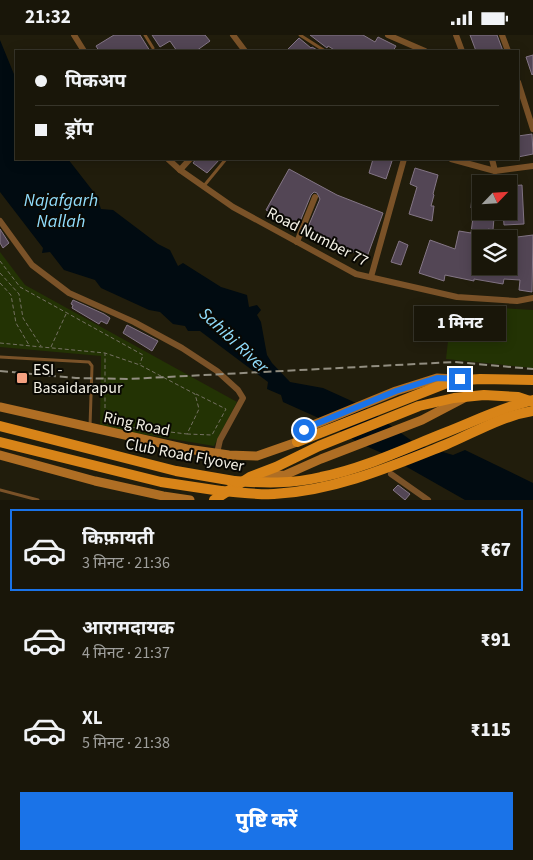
<!DOCTYPE html>
<html lang="hi">
<head>
<meta charset="utf-8">
<style>
	:root { --surface:#191609; --page:#221f12; --text:#f1f3f6; --muted:#9f9f9c; --line:#37352a; --accent:#1a73e8 }
	body { margin:0; font-family:"Source Sans 3","Noto Sans Devanagari",sans-serif; background:var(--page); color:var(--text); height:100vh; display:flex; flex-direction:column; font-size:19px; white-space:nowrap }
	* { box-sizing:border-box; margin:0 }
	p { font-size:16px; color:var(--muted) }
	.icon { flex:none; width:28px; height:28px; fill:none; stroke:currentColor; stroke-width:2; stroke-linecap:round; stroke-linejoin:round }
	.map { position:relative; height:465px; overflow:hidden }
	.drawer { display:flex; flex-direction:column; background:var(--surface); flex:1 }
	.drawer>* { flex:none }
	.banner { position:absolute; left:15px; top:15px; width:504px; height:110px; border-radius:0px; box-shadow:0 2px 12px #0003,0 0 0 1px var(--line); display:grid; align-content:center; height:110px; padding:0 20px; background:var(--surface) }
	.needle { width:32px; rotate:65deg }
	.tools { position:absolute; left:472px; top:140px; display:grid; gap:10px }
	.tools a { display:grid; place-items:center; width:45px; height:45px; border-radius:0px; background:var(--surface); box-shadow:0 2px 12px #0003,0 0 0 1px var(--line); font-size:25px }
	.end { position:absolute; width:22px; height:22px; margin:-11px; border:6px solid #1a73e8; background:#fff; box-shadow:0 0 0 2px #fff }
	.from { border-radius:50% }
	.bubble { position:absolute; height:35px; border-radius:0px; background:var(--surface); box-shadow:0 2px 12px #0003,0 0 0 1px var(--line); font-size:16px; font-weight:800; line-height:35px; text-align:center }
	.banner b { display:flex; align-items:center; gap:18px; height:48px; font-size:19px }
	.banner b+b { border-top:1px solid var(--line) }
	.banner i { width:12px; height:12px; background:var(--text) }
	ul { padding:9px 0 0; list-style:none }
	li { display:flex; align-items:center; gap:15px; height:82px; margin:0 10px 8px; padding:0 10px; border:2px solid transparent; border-radius:0px }
	li div { flex:1 }
	li b { display:block; font-size:19px }
	li em { font-style:normal; font-weight:800 }
	li.active { border-color:var(--accent) }
	li>.icon { width:45px; height:45px; stroke-width:1.5 }
	.cta { display:flex; gap:10px; margin-top:auto; padding:10px 20px }
	.cta a { flex:1; height:58px; border-radius:0px; background:var(--accent); color:#fff; font-size:20px; font-weight:800; line-height:58px; text-align:center }
	.status { display:flex; justify-content:space-between; align-items:center; height:35px; padding:0 25px; background:var(--surface); direction:ltr }
	.status svg { height:14px; fill:currentColor }
	.map>svg:first-child { display:block }
</style>
</head>
<body>
<div class="status"><b>21:32</b><svg viewBox="0 0 49 12"><path d="M0 12V9h3v3zM5 12V6h3v6zM10 12V3h3v9zM15 12V0h3v12zM26 1h20v11H26zM47 4h2v5h-2z"/></svg></div>
<div class="map">
<svg width="533" height="465" viewBox="0 0 533 465">
	<rect width="100%" height="100%" fill="#211d0c"/>
	<g fill="#233304">
		<polygon points="0,217 25,250 237,367 214,411 100,392 101,321 0,312"/>
		<polygon points="452,270 533,275 533,333 446,324"/>
	</g>
	<polygon fill="#010b11" points="0,5 16,44 16,124 68,124 96,160 101,174 113,175 158,209 170,215 178,231 183,228 221,252 247,260 249,272 257,270 261,275 257,280 261,287 267,320 272,328 290,347 323,353 365,372 412,406 426,412 453,420 465,415 533,448 533,465 465,465 384,419 357,407 323,385 283,367 281,360 267,354 268,347 200,296 188,296 185,291 173,289 160,277 149,275 101,253 95,245 64,235 50,217 42,218 43,213 0,157"/>
	<g fill="#534655" stroke="#847686">
		<polygon points="114,0 140,0 150,16 99,16 96,11"/>
		<polygon points="152,0 205,0 210,6 196,16 177,16 170,6 160,12"/>
		<polygon points="310,0 363,0 375,7 378,2 396,11 393,16 336,16 328,11 327,13"/>
		<polygon points="470,0 497,0 503,16 476,16"/>
		<polygon points="299,3 311,13 312,12 319,16 286,16"/>
		<polygon points="533,20 533,39 532,40 526,22"/>
		<polygon points="532,99 533,119 518,122 518,101"/>
		<polygon points="196,124 220,124 207,138 193,128"/>
		<polygon points="373,124 384,124 392,126 386,144 369,138"/>
		<polygon points="415,133 438,140 433,159 434,160 431,171 434,171 432,186 409,179 417,152 410,149"/>
		<polygon points="289,134 337,160 383,178 367,222 343,213 342,215 305,199 320,164 317,158 314,157 311,160 297,194 290,191 290,189 266,175"/>
		<polygon points="473,148 481,149 481,181 494,183 493,195 488,194 485,204 481,204 481,218 478,231 509,231 509,211 515,212 517,202 533,200 532,257 519,255 520,245 504,244 503,249 474,244 474,246 445,240 444,246 419,238 430,205 455,214 459,196 471,198 474,174 471,173"/>
		<polygon points="522,150 524,189 504,190 503,176 509,176 509,151"/>
		<polygon points="0,194 9,208 3,213 0,208"/>
		<polygon points="399,206 408,210 401,230 391,227"/>
		<polygon points="73,265 104,279 110,283 107,289 101,286 99,289 72,273 73,270 71,269"/>
		<polygon points="127,290 158,306 152,316 123,298"/>
		<polygon points="398,450 410,459 405,465 393,455"/>
	</g>
	<g fill="none" stroke-linecap="round" stroke-linejoin="round">
		<g stroke="#757163" stroke-width="1" stroke-dasharray="4 2.5" stroke-linecap="butt">
			<polyline points="0,226 20,252 143,320 140,329"/>
			<polyline points="0,238 19,259 23,283 41,311"/>
			<polyline points="0,248 11,260 16,288 29,310"/>
			<polyline points="0,308 105,318 140,330 195,359 199,374 187,399 119,391"/>
			<polyline points="51,312 66,279"/>
			<polyline points="105,386 105,318"/>
			<polyline points="187,399 212,400 226,374 196,359"/>
		</g>
		<g stroke="#7a5228" stroke-width="3">
			<polyline points="145,0 153,13"/>
			<polyline points="300,0 325,16"/>
			<polyline points="203,152 226,124"/>
			<polyline points="0,322 89,327 92,331 90,391"/>
			<polyline points="0,455 38,465"/>
		</g>
		<g stroke="#7a5228" stroke-width="6">
			<polyline points="74,0 84,16"/>
			<polyline points="233,0 245,16"/>
			<polyline points="388,0 425,16"/>
			<polyline points="456,0 462,16"/>
			<polyline points="502,0 508,16"/>
			<polyline points="518,47 533,94"/>
			<polyline points="168,124 180,135 233,172 356,239 457,262 517,266 533,263"/>
			<polyline points="451,124 495,136 533,131"/>
			<polyline points="492,124 495,136"/>
			<polyline points="180,135 190,124"/>
			<polyline points="0,186 32,230 69,258 134,287 182,313 217,336 238,355 243,363 220,405 217,418"/>
			<polyline points="297,207 315,162"/>
			<polyline points="371,242 404,124"/>
			<polyline points="391,439 428,465"/>
		</g>
		<g stroke="#af6e24" stroke-width="9">
			<polyline points="0,372 187,414 229,420 257,421 297,407 306,393 396,356 437,343 455,344"/>
			<polyline points="0,420 95,446 163,461 190,465"/>
			<polyline points="256,441 285,440 321,424 422,385 464,363"/>
		</g>
		<g stroke="#d88418" stroke-width="10">
			<polyline points="0,391 176,436 234,446"/>
			<polyline points="0,407 161,447 221,456"/>
			<polyline points="297,407 452,346 480,344 533,345"/>
			<polyline points="214,465 250,442 276,432 319,411 419,371 454,363 484,360 518,362 533,367"/>
		</g>
		<polyline stroke="#928e81" stroke-width="2" stroke-dasharray="8 4" stroke-linecap="butt" points="0,336 76,343 128,344 455,327 533,334"/>
		<g stroke="#d88418" stroke-width="10">
			<path d="M 234,446 C 263,448 292,449 321,442 C 365,433 406,413 447,397 C 475,386 503,372 533,365"/>
			<path d="M 221,456 C 239,457 257,460 274,459 C 334,456 390,432 445,410 C 474,398 501,381 533,376"/>
		</g>
	</g>
	<g fill="none" stroke-linecap="round" stroke-linejoin="round">
		<polyline stroke="#1a73e8" stroke-width="6" points="304,395 306,393 396,356 424,347 437,343 460,344"/>
	</g>
	<rect fill="#f3a081" stroke="#090803" stroke-width="2" x="16" y="337" width="12" height="12" rx="2.5"/>
	<g text-anchor="middle" stroke-width="4" stroke-linejoin="round" paint-order="stroke">
		<g font-size="16" fill="#f4f1e6" stroke="#090803">
			<text transform="translate(318 201) rotate(27)" y="6">Road Number 77</text>
			<text transform="translate(137 388) rotate(12)" y="6">Ring Road</text>
			<text transform="translate(185 419) rotate(11)" y="6">Club Road Flyover</text>
		</g>
		<g font-size="16" fill="#f4f1e6" stroke="#090803" text-anchor="start">
			<text x="33" y="340">ESI -<tspan x="33" dy="18">Basaidarapur</tspan></text>
		</g>
		<g font-size="18" font-style="italic" fill="#91ddfc" stroke="#090803">
			<text x="61" y="171">Najafgarh<tspan x="61" dy="21">Nallah</tspan></text>
			<text transform="translate(234 305) rotate(43)" y="6">Sahibi River</text>
		</g>
	</g>
</svg>
<div class="tools">
<a><svg class="needle" viewBox="-14 -14 28 28"><path d="M0-13l5 13h-10z" fill="#e53935"/><path d="M0 13l5-13h-10z" fill="#9f9f9c"/></svg></a>
<a><svg class="icon" aria-label="layers" viewBox="0 0 24 24"><path d="M12 4l9 5-9 5-9-5zM3 14l9 5 9-5"/></svg></a>
</div>
<i class="end from" style="left:304px;top:395px"></i>
<i class="end" style="left:460px;top:344px"></i>
<div class="bubble" style="left:414px;top:271px;width:92px">1 मिनट</div>
<div class="banner">
<b><i class="from"></i>पिकअप</b>
<b><i></i>ड्रॉप</b>
</div>
</div>
<section class="drawer">
<ul>
<li class="active"><svg class="icon" aria-label="car" viewBox="0 0 24 24"><path d="M5 17H2v-5l4-1 3-4h7l3 4 3 1v5h-3M9 17h6M6 11h13"/><circle cx="7" cy="17" r="2"/><circle cx="17" cy="17" r="2"/></svg><div><b>किफ़ायती</b><p>3 मिनट · 21:36</p></div><em>₹67</em></li>
<li><svg class="icon" aria-label="car" viewBox="0 0 24 24"><path d="M5 17H2v-5l4-1 3-4h7l3 4 3 1v5h-3M9 17h6M6 11h13"/><circle cx="7" cy="17" r="2"/><circle cx="17" cy="17" r="2"/></svg><div><b>आरामदायक</b><p>4 मिनट · 21:37</p></div><em>₹91</em></li>
<li><svg class="icon" aria-label="car" viewBox="0 0 24 24"><path d="M5 17H2v-5l4-1 3-4h7l3 4 3 1v5h-3M9 17h6M6 11h13"/><circle cx="7" cy="17" r="2"/><circle cx="17" cy="17" r="2"/></svg><div><b>XL</b><p>5 मिनट · 21:38</p></div><em>₹115</em></li>
</ul>
<div class="cta"><a>पुष्टि करें</a></div>
</section>
</body>
</html>
